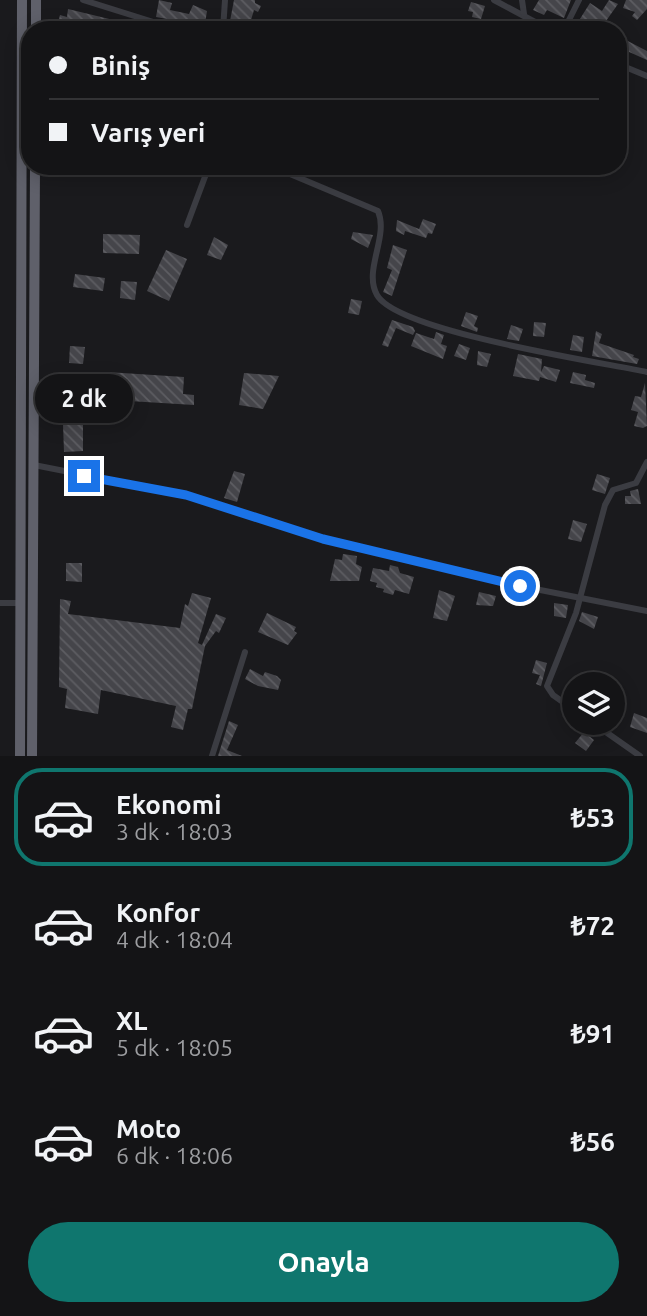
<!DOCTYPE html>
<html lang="tr">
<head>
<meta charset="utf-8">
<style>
	:root { --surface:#141416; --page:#1d1d1f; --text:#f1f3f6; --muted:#9d9ea1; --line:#333335; --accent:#0f766e }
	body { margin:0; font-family:Ubuntu,sans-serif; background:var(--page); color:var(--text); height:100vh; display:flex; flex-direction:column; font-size:26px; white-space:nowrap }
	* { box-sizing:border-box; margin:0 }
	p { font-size:23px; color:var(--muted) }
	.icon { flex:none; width:38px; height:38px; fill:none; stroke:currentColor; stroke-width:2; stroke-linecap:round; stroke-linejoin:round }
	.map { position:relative; height:756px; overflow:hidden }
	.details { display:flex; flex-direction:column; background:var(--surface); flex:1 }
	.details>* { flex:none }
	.banner { position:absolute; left:21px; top:21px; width:606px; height:154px; border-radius:28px; box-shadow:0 4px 18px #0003,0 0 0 2px var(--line); display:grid; align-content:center; height:154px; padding:0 28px; background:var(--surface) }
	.controls { position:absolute; left:562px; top:672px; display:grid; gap:14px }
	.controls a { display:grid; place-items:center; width:63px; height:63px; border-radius:50%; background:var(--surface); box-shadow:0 4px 18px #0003,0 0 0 2px var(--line); font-size:35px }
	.end { position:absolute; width:32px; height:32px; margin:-16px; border:9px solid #1a73e8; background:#fff; box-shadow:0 0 0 4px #fff }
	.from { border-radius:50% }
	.bubble { position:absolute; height:49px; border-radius:24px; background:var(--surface); box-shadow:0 4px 18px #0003,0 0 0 2px var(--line); font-size:23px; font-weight:700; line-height:49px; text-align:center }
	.banner b { display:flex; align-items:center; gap:24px; height:66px; font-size:26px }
	.banner b+b { border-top:2px solid var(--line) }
	.banner i { width:18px; height:18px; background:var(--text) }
	ul { padding:12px 0 0; list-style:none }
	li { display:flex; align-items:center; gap:21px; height:98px; margin:0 14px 10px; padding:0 14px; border:4px solid transparent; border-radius:28px }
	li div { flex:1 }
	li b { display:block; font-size:26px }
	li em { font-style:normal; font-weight:700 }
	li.on { border-color:var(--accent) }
	li>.icon { width:63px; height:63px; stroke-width:1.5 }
	.cta { display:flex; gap:14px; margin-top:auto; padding:14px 28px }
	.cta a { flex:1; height:80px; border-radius:42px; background:var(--accent); color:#fff; font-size:28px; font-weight:700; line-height:80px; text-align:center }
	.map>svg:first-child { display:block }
</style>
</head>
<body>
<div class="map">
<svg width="647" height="756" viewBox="0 0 647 756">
	<defs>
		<pattern id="building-back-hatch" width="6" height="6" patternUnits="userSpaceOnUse" patternTransform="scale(1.75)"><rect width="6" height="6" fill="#45454a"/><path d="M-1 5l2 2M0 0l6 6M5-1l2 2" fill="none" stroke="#5d5d62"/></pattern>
	</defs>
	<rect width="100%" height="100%" fill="#1a1a1d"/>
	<g fill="url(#building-back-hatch)">
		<polygon points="159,0 172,3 170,10 189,14 193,5 207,11 204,30 196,24 156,17"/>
		<polygon points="234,0 255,0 255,3 261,6 258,12 254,10 248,30 236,27 238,23 230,21"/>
		<polygon points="539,0 571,0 564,18 547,10 544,15 533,10"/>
		<polygon points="609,0 618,4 606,21 613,23 611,30 573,30 590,3 602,11"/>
		<polygon points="626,0 647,0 647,9 637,20 632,16 635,12 623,8"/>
		<polygon points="471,2 485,6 481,19 472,17 473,12 468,11"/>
		<polygon points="68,9 134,25 133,30 64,29 65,25 58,23 60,15 67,17"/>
		<polygon points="618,36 647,51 647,60 618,47"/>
		<polygon points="423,219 436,224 432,234 428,233 426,238 405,231 404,235 396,231 397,220 419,229"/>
		<polygon points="353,232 373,235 368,248 351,239"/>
		<polygon points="103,234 140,235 139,254 103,253"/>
		<polygon points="214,237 228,245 221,260 207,255"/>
		<polygon points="393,245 407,250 392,296 383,292 392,270 387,268"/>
		<polygon points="166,250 187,259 169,301 147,291"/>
		<polygon points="75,274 105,278 103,291 73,287"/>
		<polygon points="121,281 137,282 135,300 120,298"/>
		<polygon points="351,299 362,301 359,315 348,313"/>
		<polygon points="466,312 478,316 474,326 478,328 477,332 461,326"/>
		<polygon points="392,320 413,327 415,331 413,335 396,328 388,347 382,345"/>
		<polygon points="534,322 546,323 544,337 533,336"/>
		<polygon points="511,325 523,329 519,341 507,339"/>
		<polygon points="596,331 602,334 599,343 634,355 633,357 639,359 637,364 592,356"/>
		<polygon points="436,332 444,335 441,344 447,346 443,359 411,346 416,333 434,339"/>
		<polygon points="573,335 584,337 582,352 570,350"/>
		<polygon points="459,344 470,348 466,360 454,356"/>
		<polygon points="70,346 85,347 83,364 69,363"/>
		<polygon points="478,351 491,354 487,367 477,365"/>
		<polygon points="518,354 542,359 541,372 544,366 560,370 556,382 540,377 539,381 513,376"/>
		<polygon points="107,372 184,377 183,394 194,395 194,405 113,400 113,405 92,404 93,381 106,382"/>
		<polygon points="573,372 586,375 585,380 595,383 594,388 570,383"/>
		<polygon points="244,373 279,376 263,409 239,405"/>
		<polygon points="645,383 647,426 643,428 634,426 638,412 631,410 635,396 641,397"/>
		<polygon points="63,424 83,424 83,451 64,452"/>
		<polygon points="234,471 245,474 237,502 224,498"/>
		<polygon points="597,474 610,478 605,494 592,490"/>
		<polygon points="638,489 641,504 625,504 625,496 631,496 630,491"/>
		<polygon points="573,520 587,524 581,542 568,539"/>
		<polygon points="343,554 357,556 356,564 362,567 359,581 330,581 335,559 342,560"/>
		<polygon points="66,563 82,563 82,582 66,581"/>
		<polygon points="390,565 398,567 400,573 414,577 409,594 395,590 393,595 383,592 384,589 376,587 377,583 370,581 373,568 389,571"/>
		<polygon points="439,590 455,596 447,621 433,618"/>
		<polygon points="479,592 496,596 493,606 476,605"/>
		<polygon points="192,593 211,598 198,643 202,645 216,614 226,618 219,633 216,631 205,646 192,709 188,709 183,730 171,727 176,706 101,690 98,714 65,708 67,689 59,687 60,599 71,601 68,614 180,628 185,604 188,606"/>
		<polygon points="554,603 568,605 566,618 554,616"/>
		<polygon points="582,612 598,617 594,629 579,621"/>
		<polygon points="267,613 296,627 294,631 297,633 288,645 258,632"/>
		<polygon points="536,660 547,663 541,686 536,684 540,675 532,673"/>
		<polygon points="250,669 263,676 265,672 277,676 281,680 278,690 258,686 245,679"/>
		<polygon points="634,713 647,718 647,733 630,727"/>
		<polygon points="229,721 238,725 227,750 242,756 218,756"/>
		<polygon points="584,732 594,740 586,751 575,743"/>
	</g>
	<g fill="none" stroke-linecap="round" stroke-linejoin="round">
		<g stroke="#3b3c42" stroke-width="6">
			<polyline points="83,0 163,25"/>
			<polyline points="494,0 550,30"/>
			<polyline points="522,0 524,14"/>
			<polyline points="162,30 163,25 195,30"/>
			<polyline points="223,30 225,0"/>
			<polyline points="564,30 579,0"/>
			<polyline points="618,64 647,76"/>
			<path d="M 271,166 L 378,211 C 389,237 363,270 377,295 C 398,332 600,362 647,372"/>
			<polyline points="187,225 209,166"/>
			<polyline points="34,465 186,495 323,539 520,586 647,611"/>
			<polyline points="0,603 20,603"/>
			<polyline points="574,710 553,695 547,686 576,613 605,505 613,490 636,483 647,462"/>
			<polyline points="593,723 640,756"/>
			<polyline points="212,756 245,652"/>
		</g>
		<g stroke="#5f606a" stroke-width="10">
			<polyline points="36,30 36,0"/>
			<polyline points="20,756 22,0"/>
			<polyline points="32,756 35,166"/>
		</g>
	</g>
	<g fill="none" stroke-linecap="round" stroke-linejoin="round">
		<polyline stroke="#1a73e8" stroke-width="9" points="84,476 186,495 323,539 520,586"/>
	</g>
</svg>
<div class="controls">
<a><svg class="icon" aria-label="layers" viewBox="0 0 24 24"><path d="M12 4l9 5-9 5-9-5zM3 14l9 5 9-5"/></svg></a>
</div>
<i class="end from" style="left:520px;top:586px"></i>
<i class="end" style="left:84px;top:476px"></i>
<div class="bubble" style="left:35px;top:374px;width:98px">2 dk</div>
<div class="banner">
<b><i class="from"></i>Biniş</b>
<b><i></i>Varış yeri</b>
</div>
</div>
<section class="details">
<ul>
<li class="on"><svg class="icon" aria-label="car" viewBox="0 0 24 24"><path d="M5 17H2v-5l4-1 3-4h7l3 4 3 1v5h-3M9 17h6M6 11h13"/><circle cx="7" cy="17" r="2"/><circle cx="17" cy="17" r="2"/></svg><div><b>Ekonomi</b><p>3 dk · 18:03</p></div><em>₺53</em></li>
<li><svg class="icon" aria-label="car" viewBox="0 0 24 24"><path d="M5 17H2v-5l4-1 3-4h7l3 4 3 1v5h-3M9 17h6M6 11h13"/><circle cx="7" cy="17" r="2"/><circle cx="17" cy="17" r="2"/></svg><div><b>Konfor</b><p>4 dk · 18:04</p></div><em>₺72</em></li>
<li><svg class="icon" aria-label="car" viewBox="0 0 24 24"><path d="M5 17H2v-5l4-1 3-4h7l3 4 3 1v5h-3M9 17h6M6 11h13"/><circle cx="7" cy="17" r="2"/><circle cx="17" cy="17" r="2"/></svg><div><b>XL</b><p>5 dk · 18:05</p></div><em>₺91</em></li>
<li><svg class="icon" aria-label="car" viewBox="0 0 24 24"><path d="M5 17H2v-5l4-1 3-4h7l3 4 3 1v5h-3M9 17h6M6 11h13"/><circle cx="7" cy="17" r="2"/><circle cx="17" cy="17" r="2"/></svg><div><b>Moto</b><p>6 dk · 18:06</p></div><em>₺56</em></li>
</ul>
<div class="cta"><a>Onayla</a></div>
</section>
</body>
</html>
